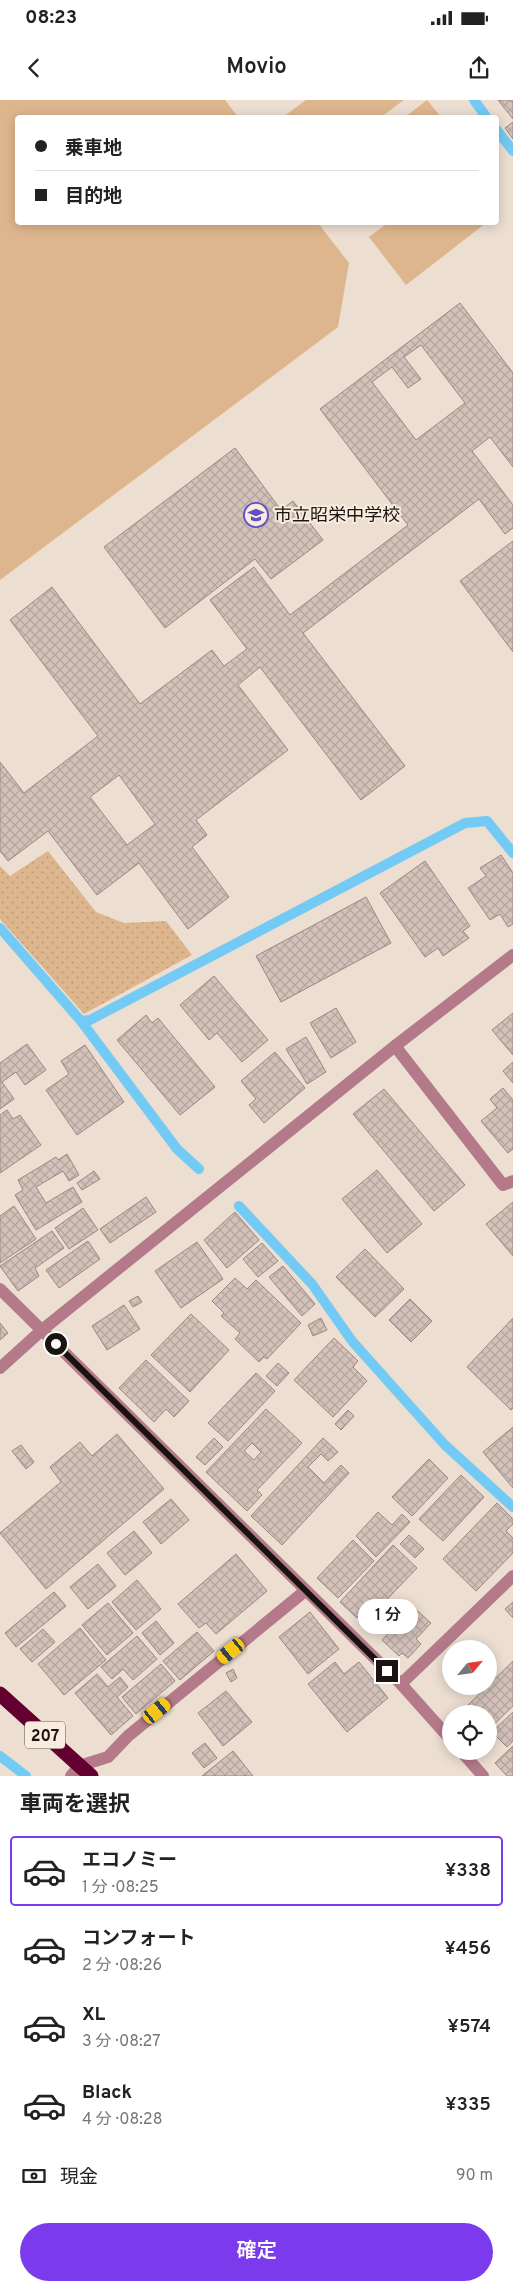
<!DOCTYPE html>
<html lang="ja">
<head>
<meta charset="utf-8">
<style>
	:root { --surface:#fff; --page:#f2f2f2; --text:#222; --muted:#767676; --line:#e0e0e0; --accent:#7c3aed }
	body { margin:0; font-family:Overpass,"Noto Sans JP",sans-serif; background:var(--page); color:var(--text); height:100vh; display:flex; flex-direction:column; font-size:19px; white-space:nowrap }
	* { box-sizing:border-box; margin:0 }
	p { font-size:16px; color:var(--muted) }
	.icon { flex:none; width:28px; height:28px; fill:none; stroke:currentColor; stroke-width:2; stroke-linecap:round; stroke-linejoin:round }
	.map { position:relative; height:1676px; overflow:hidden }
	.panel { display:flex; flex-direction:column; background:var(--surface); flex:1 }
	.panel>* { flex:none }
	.guide { position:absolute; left:15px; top:15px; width:484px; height:110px; border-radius:5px; box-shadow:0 2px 12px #0003; display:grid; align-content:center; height:110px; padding:0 20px; background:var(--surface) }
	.needle { width:32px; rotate:61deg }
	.controls { position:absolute; left:442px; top:1540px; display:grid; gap:10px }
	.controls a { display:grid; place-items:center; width:55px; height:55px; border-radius:50%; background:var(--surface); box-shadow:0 2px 12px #0003; font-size:25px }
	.end { position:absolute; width:22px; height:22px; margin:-11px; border:6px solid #191410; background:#fff; box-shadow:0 0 0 2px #fff }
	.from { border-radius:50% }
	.bubble { position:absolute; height:35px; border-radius:18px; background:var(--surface); box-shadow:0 2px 12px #0003; font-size:16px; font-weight:600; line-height:35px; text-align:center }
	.car { position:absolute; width:15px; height:30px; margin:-15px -8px; border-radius:6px; box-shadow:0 0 4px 1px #0007; background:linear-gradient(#f5c518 24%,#345 0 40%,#f5c518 0 76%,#345 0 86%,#f5c518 0) }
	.guide b { display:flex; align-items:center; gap:18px; height:48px; font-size:19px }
	.guide b+b { border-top:1px solid var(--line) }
	.guide i { width:12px; height:12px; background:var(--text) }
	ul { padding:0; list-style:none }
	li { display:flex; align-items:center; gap:15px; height:70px; margin:0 10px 8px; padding:0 10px; border:2px solid transparent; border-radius:5px }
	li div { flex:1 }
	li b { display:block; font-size:19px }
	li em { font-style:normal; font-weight:600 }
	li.selected { border-color:var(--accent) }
	li>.icon { width:45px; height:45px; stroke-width:1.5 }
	h2 { padding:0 20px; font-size:22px; line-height:60px }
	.pay { display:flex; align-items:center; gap:12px; height:55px; padding:0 20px; font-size:19px }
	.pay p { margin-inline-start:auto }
	.button { display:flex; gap:10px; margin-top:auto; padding:10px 20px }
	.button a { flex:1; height:58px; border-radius:30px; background:var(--accent); color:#fff; font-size:20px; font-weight:600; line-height:58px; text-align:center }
	.status { display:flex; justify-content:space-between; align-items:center; height:35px; padding:0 25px; background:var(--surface); direction:ltr }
	.status svg { height:14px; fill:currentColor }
	header { display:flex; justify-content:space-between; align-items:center; height:65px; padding:0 20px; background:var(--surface); font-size:22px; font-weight:600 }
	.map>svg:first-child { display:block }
</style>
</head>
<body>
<div class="status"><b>08:23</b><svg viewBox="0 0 49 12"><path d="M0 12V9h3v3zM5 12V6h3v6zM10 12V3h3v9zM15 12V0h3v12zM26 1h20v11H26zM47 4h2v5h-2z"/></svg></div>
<header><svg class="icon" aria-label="back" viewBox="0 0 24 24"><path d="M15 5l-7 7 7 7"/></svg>Movio<svg class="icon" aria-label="share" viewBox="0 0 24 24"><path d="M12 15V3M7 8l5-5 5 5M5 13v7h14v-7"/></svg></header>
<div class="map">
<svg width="513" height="1676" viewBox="0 0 513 1676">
	<defs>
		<pattern id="park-dots" width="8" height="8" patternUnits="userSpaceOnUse" patternTransform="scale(1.25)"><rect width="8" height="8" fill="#deb68e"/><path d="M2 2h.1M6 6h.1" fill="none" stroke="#be9c79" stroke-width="1.8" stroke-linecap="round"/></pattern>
		<pattern id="building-cross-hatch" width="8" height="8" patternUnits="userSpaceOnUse" patternTransform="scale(1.25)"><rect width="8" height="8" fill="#d3c1ba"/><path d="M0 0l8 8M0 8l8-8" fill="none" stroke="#b5a59f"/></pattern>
	</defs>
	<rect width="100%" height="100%" fill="#ecded1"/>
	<g fill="#deb68e">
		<polygon points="0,0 225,0 238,17 18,18 18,122 318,123 349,163 338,227 0,480"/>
		<polygon points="306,0 404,0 381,17 283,17"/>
		<polygon points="427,0 441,17 405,17"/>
		<polygon points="389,122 486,122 486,123 406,185 369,137"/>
	</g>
	<polygon fill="url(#park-dots)" points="48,751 96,812 124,823 166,821 192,855 84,914 0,819 0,766 10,776"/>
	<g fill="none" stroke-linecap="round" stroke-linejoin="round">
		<g stroke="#72caf5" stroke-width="10">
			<polyline points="474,0 487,18"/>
			<polyline points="496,29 513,51"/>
			<polyline points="0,828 81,921 90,920 465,723 487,721 513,753"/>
			<polyline points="81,921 177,1049 199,1069"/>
			<polyline points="239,1106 312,1184 352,1241 445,1345 513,1407"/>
			<polyline points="0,1656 26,1676"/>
		</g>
	</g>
	<g fill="url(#building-cross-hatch)" stroke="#9a8882" fill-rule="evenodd">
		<polygon points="498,0 513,0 513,19"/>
		<polygon points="513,22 513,39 505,28"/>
		<path d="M 460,203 L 513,273 L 513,367 L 490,337 L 472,351 L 513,405 L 513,428 L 505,434 L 479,399 L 303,533 L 405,666 L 361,700 L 260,567 L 238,585 L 288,650 L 196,720 L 207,735 L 192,747 L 229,797 L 188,829 L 139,763 L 97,795 L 48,731 L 8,761 L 0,751 L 0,662 L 24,693 L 98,636 L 10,520 L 52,487 L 140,604 L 212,550 L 224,566 L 247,549 L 210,500 L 254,467 L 290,515 L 408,425 L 320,309 ZM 421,245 L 465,303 L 416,340 L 372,282 L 392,267 L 408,288 L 421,279 L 404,257 ZM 119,675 L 155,724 L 127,745 L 90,697 Z"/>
		<polygon points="235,348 281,410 293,401 323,440 271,479 255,459 165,528 104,447"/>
		<polygon points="513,441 513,552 460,481"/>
		<polygon points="501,755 513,773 513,824 508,827 500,814 490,820 468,788 486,776 480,768"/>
		<polygon points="425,761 470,826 463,831 469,838 443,856 438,848 425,857 380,793"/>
		<polygon points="366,797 391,843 281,902 256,856"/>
		<polygon points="214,876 268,940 242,962 217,933 209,940 180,905"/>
		<polygon points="336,908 356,942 331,958 310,923"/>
		<polygon points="513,913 513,955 492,930"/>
		<polygon points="146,915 152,923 158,918 215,987 180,1015 117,940"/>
		<polygon points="306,937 326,972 307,984 286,949"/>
		<polygon points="27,944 46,970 25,985 16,972 2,982 14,999 0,1009 0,963"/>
		<polygon points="85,945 124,1002 77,1035 46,990 69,974 61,961"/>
		<polygon points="275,952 305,988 264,1023 249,1005 256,999 241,981"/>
		<polygon points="513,962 513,983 503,971"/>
		<polygon points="503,988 513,1000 513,1049 508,1053 481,1021 497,1008 490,999"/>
		<polygon points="384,989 465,1085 434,1111 353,1014"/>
		<polygon points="7,1010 13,1019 20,1015 41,1045 0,1073 0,1015"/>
		<polygon points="67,1054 79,1075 69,1081 63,1071 36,1087 46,1103 73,1087 82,1102 36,1130 15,1095 23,1090 18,1080 56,1057 58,1060"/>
		<polygon points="377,1070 422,1124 387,1153 342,1099"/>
		<polygon points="94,1071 100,1079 82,1090 77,1083"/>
		<polygon points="146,1097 156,1112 110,1143 100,1129"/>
		<polygon points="513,1102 513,1156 486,1124"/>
		<polygon points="14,1106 36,1139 0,1163 0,1116"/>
		<polygon points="83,1108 98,1130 69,1149 55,1128"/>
		<polygon points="235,1112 259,1140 227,1168 204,1140"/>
		<polygon points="52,1131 64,1148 35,1168 39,1176 18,1191 0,1166"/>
		<polygon points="88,1141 100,1159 59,1188 46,1170"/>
		<polygon points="197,1142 223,1179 181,1208 155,1171"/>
		<polygon points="262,1143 278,1161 258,1177 243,1159"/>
		<polygon points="365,1149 404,1189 375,1217 336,1177"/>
		<polygon points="283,1166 315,1204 302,1216 269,1177"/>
		<polygon points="235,1178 247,1189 256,1180 301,1223 267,1259 264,1257 259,1262 235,1239 240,1233 221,1216 224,1213 212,1201"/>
		<polygon points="138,1196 142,1202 133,1207 129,1201"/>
		<polygon points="410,1199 432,1221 411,1242 389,1220"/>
		<polygon points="124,1205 140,1229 107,1250 92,1226"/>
		<polygon points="191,1214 229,1250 190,1292 151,1255"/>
		<polygon points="321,1218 327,1230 313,1236 308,1225"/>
		<polygon points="513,1218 513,1308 511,1310 467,1267"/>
		<polygon points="0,1223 8,1233 0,1240"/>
		<polygon points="334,1238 358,1261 353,1267 367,1281 333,1317 294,1280"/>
		<polygon points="146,1260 189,1301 174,1317 166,1309 154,1322 119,1288"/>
		<polygon points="278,1263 289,1273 277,1286 266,1276"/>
		<polygon points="256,1273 275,1291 228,1341 208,1323"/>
		<path d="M 266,1309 L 302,1343 L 257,1390 L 262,1395 L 247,1411 L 206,1372 ZM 252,1343 L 261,1352 L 254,1360 L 244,1351 Z"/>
		<polygon points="348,1310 354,1316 341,1330 335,1324"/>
		<polygon points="513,1327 513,1388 483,1352"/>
		<polygon points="117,1334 164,1389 46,1489 0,1433 61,1382 50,1367 80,1342 92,1356"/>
		<polygon points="214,1338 223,1347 205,1365 196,1357"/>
		<polygon points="323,1338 338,1352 328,1361 321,1354 308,1367 324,1383 341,1365 349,1373 282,1445 251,1416"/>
		<polygon points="21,1345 34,1362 26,1369 12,1351"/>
		<polygon points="429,1359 448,1378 412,1416 392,1397"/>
		<polygon points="461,1375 484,1397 443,1441 419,1419"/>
		<polygon points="171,1399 189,1420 161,1444 143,1422"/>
		<polygon points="497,1403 513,1419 513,1424 506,1431 513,1438 513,1453 476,1491 443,1459"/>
		<polygon points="378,1412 392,1425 402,1414 410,1422 376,1457 356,1436"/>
		<polygon points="134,1431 152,1453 125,1475 107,1453"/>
		<polygon points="409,1435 424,1449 415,1458 400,1444"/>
		<polygon points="353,1440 374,1461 338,1498 317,1478"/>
		<polygon points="393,1445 417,1468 372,1515 365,1509 357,1518 340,1502"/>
		<polygon points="236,1454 267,1491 216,1534 206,1523 199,1528 178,1504"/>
		<polygon points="98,1464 116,1486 88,1509 70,1487"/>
		<polygon points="137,1480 161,1509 136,1530 112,1502"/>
		<polygon points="54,1492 66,1506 16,1547 5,1533"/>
		<polygon points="513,1502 513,1518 505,1509"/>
		<polygon points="108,1503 133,1533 107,1555 82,1525"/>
		<polygon points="413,1507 431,1523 416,1539 421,1544 408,1558 402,1553 399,1556 382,1540"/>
		<polygon points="310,1512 339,1549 308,1574 279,1537"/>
		<polygon points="156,1521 174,1543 160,1555 142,1533"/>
		<polygon points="80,1528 106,1560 64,1595 38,1564"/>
		<polygon points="43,1529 55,1542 32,1562 20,1549"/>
		<polygon points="197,1532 214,1551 180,1580 163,1561"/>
		<polygon points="137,1536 157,1559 133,1580 123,1569 112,1579 101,1567"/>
		<polygon points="513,1561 513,1606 489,1629 489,1614 475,1614 467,1606"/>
		<polygon points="335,1562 344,1574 359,1562 388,1598 347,1632 308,1584"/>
		<polygon points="161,1564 175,1581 136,1614 122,1597"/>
		<polygon points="233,1569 237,1578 231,1582 226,1573"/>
		<polygon points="97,1574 108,1587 120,1577 128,1587 117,1597 133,1616 111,1635 75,1593"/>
		<polygon points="226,1591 252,1622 223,1646 198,1613"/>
		<polygon points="513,1612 513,1641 507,1647 492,1632"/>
		<polygon points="205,1643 217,1658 204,1668 192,1653"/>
		<polygon points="513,1646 513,1676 507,1676 495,1663"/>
		<polygon points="233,1651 253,1676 202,1676"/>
	</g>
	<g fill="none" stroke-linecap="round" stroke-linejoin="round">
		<g stroke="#b47a8a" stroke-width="12">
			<polyline points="395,946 503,1085 513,1081"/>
			<polyline points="0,1189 401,1584 451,1640"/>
			<polyline points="0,1268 42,1230 395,946 513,855"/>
			<polyline points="401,1584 513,1476"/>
			<polyline points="461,1651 483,1676"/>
			<polyline points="71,1676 79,1666 108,1657 128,1636 305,1491"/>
		</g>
		<polyline stroke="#63002f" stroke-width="15" points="0,1594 91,1676"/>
	</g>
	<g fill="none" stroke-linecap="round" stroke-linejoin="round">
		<polyline stroke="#191410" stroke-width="6" points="56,1244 387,1571"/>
	</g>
	<defs>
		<symbol id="school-ring" viewBox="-11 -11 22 22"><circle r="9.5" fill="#f9ebde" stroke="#634fc8" stroke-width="1.5"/><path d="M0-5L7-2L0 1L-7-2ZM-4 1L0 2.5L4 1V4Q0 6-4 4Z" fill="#634fc8"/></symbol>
	</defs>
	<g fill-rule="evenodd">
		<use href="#school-ring" x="242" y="401" width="28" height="28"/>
	</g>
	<g text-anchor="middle" stroke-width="4" stroke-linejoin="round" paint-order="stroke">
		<rect fill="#f9ebde" stroke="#5c544e" stroke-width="1" x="25" y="1621.5" width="40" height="27" rx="4"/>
		<g font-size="16" font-weight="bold" fill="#191410">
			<text x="45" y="1641">207</text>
		</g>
		<g font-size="18" fill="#191410" stroke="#f9ebde" text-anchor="start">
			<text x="274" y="421">市立昭栄中学校</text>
		</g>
	</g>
</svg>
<div class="controls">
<a><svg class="needle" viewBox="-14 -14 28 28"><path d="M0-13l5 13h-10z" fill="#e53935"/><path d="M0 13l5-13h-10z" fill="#767676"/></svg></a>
<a><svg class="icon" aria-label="locate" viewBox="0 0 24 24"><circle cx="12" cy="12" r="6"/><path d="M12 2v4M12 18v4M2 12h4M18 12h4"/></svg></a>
</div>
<i class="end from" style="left:56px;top:1244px"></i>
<i class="end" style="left:387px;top:1571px"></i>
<div class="bubble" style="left:358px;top:1499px;width:60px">1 分</div>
<i class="car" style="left:231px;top:1551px;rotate:231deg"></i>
<i class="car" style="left:157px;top:1611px;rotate:51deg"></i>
<div class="guide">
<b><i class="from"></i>乗車地</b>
<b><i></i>目的地</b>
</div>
</div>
<section class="panel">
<h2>車両を選択</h2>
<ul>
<li class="selected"><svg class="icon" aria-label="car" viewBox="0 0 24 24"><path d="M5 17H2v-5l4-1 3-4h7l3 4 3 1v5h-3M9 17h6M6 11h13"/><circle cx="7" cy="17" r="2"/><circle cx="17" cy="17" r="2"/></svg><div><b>エコノミー</b><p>1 分 · 08:25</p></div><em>¥338</em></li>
<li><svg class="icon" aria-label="car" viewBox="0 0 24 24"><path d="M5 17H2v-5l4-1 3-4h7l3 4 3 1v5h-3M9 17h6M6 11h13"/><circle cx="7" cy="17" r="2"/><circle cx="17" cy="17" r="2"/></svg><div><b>コンフォート</b><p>2 分 · 08:26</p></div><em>¥456</em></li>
<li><svg class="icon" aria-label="car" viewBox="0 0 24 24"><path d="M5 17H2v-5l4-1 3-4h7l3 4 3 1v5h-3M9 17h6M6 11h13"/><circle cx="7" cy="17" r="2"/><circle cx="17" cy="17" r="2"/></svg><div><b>XL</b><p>3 分 · 08:27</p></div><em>¥574</em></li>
<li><svg class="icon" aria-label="car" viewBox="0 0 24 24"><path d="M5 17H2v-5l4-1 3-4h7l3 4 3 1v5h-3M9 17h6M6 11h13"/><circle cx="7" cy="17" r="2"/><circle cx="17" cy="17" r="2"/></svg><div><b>Black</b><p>4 分 · 08:28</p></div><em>¥335</em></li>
</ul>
<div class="pay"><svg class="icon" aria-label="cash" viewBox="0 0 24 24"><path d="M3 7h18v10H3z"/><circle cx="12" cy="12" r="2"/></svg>現金<p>90 m</p></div>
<div class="button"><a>確定</a></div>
</section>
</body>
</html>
